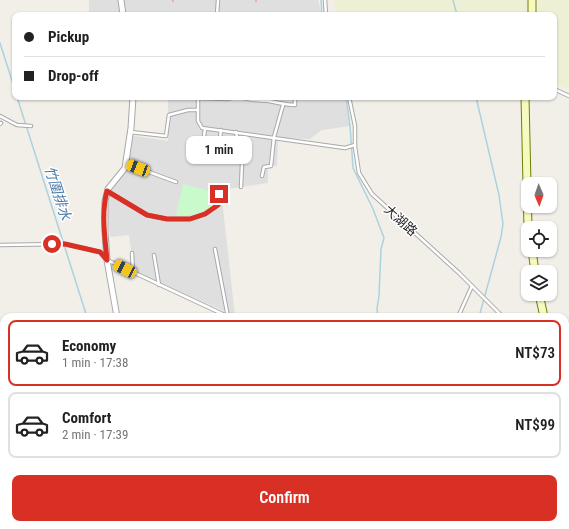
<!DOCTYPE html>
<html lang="en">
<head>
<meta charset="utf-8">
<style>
	:root { --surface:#fff; --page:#f6f6f6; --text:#222; --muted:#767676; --line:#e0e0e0; --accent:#d93025 }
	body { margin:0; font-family:"Roboto Condensed","Noto Sans TC",sans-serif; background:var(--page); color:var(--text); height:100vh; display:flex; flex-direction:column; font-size:15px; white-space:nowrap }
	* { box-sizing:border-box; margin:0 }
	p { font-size:13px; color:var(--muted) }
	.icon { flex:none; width:22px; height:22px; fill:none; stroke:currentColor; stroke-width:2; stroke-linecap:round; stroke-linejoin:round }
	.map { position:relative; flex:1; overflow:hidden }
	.sheet { position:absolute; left:0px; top:313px; width:569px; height:216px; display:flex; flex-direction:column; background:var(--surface); border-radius:12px 12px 0 0; box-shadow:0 1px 3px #0004 }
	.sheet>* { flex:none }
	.banner { position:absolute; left:12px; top:12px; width:545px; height:88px; border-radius:8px; box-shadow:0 1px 3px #0004; display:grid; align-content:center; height:88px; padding:0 12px; background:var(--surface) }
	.needle { width:26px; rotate:178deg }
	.fabs { position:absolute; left:521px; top:177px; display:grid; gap:8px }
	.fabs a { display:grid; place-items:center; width:36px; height:36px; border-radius:8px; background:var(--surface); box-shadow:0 1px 3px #0004; font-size:20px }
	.end { position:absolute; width:18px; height:18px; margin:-9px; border:5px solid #d93025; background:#fff; box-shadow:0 0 0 2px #fff }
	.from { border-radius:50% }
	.bubble { position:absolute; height:28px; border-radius:8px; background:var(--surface); box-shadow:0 1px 3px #0004; font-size:13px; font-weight:600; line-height:28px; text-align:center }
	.car { position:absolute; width:12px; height:24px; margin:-12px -6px; border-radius:5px; box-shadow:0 0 3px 1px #0007; background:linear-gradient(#f5c518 24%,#345 0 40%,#f5c518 0 76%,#345 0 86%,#f5c518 0) }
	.banner b { display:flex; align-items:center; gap:14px; height:38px; font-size:15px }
	.banner b+b { border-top:1px solid var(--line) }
	.banner i { width:10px; height:10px; background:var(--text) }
	ul { padding:7px 0 0; list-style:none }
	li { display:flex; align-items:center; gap:12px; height:66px; margin:0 8px 6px; padding:0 4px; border:2px solid var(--line); border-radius:8px }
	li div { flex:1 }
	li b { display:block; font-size:15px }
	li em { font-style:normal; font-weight:600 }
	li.selected { border-color:var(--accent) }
	li>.icon { width:36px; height:36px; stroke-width:1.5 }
	.primary-button { display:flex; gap:8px; margin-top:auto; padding:8px 12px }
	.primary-button a { flex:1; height:46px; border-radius:8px; background:var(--accent); color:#fff; font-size:16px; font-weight:600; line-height:46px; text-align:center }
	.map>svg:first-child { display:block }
</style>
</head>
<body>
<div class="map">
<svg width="569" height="529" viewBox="0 0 569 529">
	<rect width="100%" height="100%" fill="#f2efe9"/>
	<g fill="#e0dfdf">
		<polygon points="89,0 318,0 322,15 89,15"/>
		<polygon points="168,97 347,97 350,126 322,130 310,139 278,138 277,166 268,165 268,183 221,190 235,316 134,271 129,235 110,237 106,198 126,168 129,135 168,141"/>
	</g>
	<g fill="#eef0d5">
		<polygon points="334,0 527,0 527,14 336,15"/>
		<polygon points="538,0 569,0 569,89 554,83 554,15 538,15"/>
	</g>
	<path fill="#c8facc" d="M 183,184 L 217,193 L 216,204 C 201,213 193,216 176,216 Z"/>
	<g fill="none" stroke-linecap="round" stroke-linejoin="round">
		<g stroke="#aad3df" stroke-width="1.5">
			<polyline points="321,0 322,15"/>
			<polyline points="453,0 457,15"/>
			<polyline points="0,43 15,90"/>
			<polyline points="17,97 87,317"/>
			<polyline points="346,97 350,126 353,168 373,209 384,238 381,249 379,296 377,309 378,317"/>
			<polyline points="476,97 499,195 503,224 501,237 479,317"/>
			<polyline points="438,525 445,529"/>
			<polyline points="494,529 495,525"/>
		</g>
		<g stroke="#aad3df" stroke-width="5.5">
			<polyline points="0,362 4,362"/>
			<polyline points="199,525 202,529"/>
		</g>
		<defs>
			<g id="lane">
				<polyline points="325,0 326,15"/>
				<polyline points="217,15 218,0"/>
				<polyline points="554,89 569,96"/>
				<polyline points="198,97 198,121 202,128 345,148 355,145"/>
				<path d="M 241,97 C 250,101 260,100 269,101 C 278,103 286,105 295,105 L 295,97"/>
				<polyline points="349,97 355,126 355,147 359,173 372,194 459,273 503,317"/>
				<polyline points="198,98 227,99 234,97"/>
				<polyline points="0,116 17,125 31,126"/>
				<polyline points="0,124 1,123"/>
				<polyline points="130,132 166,136 169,115 188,110 198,110"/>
				<polyline points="236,132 242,164 241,187"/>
				<polyline points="203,144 205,129"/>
				<polyline points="217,161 221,130"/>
				<polyline points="125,163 176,182"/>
				<polyline points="262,176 264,167 271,166 274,137 283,105"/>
				<polyline points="107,191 147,215 167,219 190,219 205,214 218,205 219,194"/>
				<polyline points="0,245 65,244 100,252 107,260 229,317"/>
				<polyline points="215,249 228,317"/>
				<polyline points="132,253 133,273"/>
				<polyline points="154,255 159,285"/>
				<polyline points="458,317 472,286"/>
				<polyline points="0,367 4,367"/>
				<polyline points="0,462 4,463"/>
				<polyline points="340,525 344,529"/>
				<polyline points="376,525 377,529"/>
				<polyline points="393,529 393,525"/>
			</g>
			<g id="street">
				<polyline points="121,0 123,15"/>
				<polyline points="117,317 107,260 105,232 105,201 108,189 125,168 131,128 133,97"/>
				<polyline points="204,525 207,529"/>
			</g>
			<g id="secondary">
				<polyline points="532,0 532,15"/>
				<polyline points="525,97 528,228"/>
				<polyline points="532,250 535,272"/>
				<polyline points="539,294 544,317"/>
				<polyline points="565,382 569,386"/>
			</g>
		</defs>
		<use href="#lane" stroke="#a9a9a9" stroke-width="4.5"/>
		<use href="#street" stroke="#a9a9a9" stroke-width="7"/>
		<use href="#secondary" stroke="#707d05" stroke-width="9"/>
		<g stroke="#fa8072" stroke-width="1" stroke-dasharray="2 2" stroke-linecap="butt">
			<polyline points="173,0 173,4"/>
			<polyline points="256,0 256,4"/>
			<polyline points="565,443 569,461"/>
		</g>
		<use href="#lane" stroke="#fff" stroke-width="2.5"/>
		<use href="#street" stroke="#fff" stroke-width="5"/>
		<use href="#secondary" stroke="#f7fabf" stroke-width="7"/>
	</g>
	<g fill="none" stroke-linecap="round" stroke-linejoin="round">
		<path stroke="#d93025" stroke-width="5" d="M 52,244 L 65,244 L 100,252 L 107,260 C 105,238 101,213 107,191 L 147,215 L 167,219 L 190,219 L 205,214 L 218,205 L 219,194"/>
	</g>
	<g text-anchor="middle" stroke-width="3" stroke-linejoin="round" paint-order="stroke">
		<g font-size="13" fill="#222" stroke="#fff">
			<text transform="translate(401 220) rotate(42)" y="5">大湖路</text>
		</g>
		<g font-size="14" font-style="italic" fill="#4a7aab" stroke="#fff">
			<text transform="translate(58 193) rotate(72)" y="5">竹圍排水</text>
		</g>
	</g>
</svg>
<div class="fabs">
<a><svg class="needle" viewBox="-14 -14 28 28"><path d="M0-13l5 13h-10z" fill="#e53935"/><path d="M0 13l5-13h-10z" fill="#767676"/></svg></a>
<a><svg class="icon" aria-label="locate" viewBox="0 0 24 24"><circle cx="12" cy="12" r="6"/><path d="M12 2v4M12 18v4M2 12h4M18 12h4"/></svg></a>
<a><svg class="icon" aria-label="layers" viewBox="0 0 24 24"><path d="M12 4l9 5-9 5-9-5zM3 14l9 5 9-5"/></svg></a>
</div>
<i class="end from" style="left:52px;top:244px"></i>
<i class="end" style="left:219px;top:194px"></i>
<div class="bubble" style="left:186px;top:136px;width:66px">1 min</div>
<i class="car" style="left:138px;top:168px;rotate:291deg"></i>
<i class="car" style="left:125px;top:269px;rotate:297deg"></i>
<div class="banner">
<b><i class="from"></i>Pickup</b>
<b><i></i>Drop-off</b>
</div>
<section class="sheet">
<ul>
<li class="selected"><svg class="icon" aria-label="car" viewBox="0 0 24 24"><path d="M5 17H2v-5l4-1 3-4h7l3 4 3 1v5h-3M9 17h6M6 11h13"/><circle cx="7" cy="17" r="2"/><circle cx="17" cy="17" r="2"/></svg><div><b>Economy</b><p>1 min · 17:38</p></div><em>NT$73</em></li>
<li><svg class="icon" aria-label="car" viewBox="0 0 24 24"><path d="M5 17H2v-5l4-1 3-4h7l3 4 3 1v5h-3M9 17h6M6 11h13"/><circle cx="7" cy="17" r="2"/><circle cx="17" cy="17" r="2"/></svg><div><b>Comfort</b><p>2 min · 17:39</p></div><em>NT$99</em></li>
</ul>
<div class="primary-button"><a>Confirm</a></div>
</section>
</div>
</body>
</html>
